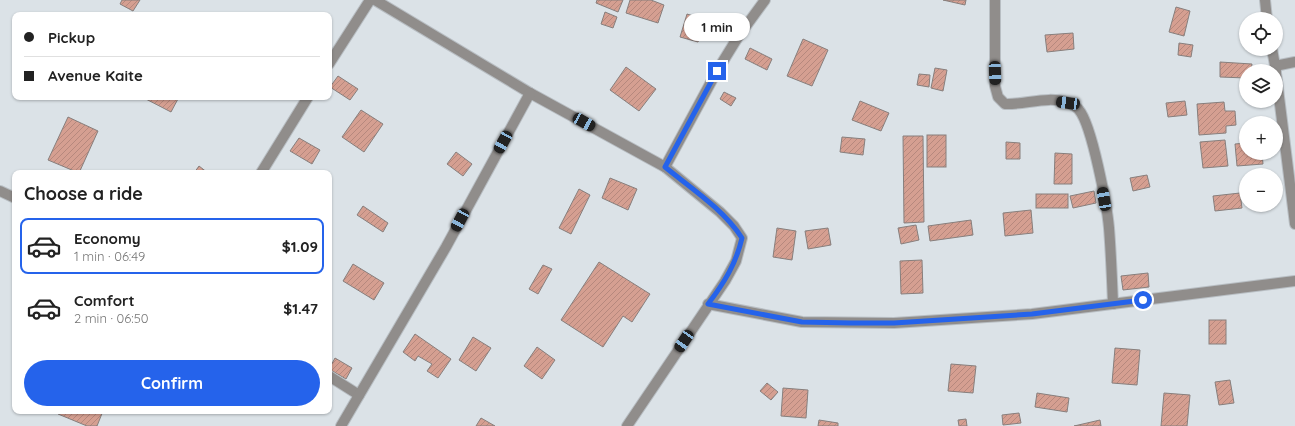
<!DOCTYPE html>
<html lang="en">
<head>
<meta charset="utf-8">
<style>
	:root { --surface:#fff; --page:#f6f6f6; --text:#222; --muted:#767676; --line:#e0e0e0; --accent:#2563eb }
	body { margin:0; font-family:Quicksand,sans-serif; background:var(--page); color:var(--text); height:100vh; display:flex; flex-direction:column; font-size:15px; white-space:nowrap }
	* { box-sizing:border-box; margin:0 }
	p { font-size:13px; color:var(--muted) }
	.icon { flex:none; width:22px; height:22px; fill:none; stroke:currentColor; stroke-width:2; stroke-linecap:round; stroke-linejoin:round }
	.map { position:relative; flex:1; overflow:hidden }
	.side { position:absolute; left:12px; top:170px; width:320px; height:244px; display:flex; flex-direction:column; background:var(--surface); border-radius:8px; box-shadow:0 1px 3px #0004 }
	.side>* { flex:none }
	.top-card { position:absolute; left:12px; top:12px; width:320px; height:88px; border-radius:8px; box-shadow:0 1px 3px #0004; display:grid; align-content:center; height:88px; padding:0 12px; background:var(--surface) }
	.buttons { position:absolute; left:1239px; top:12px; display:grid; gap:8px }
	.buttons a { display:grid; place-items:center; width:44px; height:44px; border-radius:50%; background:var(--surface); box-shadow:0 1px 3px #0004; font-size:20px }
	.end { position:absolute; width:18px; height:18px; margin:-9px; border:5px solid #2563eb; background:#fff; box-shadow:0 0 0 2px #fff }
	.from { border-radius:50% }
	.bubble { position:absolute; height:28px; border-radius:14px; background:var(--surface); box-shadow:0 1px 3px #0004; font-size:13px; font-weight:800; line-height:28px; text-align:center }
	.car { position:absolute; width:12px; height:24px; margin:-12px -6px; border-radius:5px; box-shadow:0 0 3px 1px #0007; background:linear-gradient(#222 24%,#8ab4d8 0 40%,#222 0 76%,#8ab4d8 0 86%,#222 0) }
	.top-card b { display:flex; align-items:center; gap:14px; height:38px; font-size:15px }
	.top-card b+b { border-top:1px solid var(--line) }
	.top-card i { width:10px; height:10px; background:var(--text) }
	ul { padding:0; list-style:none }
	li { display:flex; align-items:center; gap:12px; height:56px; margin:0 8px 6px; padding:0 4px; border:2px solid transparent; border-radius:8px }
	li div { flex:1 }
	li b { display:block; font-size:15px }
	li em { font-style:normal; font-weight:800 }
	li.active { border-color:var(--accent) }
	li>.icon { width:36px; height:36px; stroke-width:1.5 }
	h2 { padding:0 12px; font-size:18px; line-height:48px }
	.primary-button { display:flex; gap:8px; margin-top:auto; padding:8px 12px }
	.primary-button a { flex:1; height:46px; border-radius:24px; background:var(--accent); color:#fff; font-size:16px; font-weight:800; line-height:46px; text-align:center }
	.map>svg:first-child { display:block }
</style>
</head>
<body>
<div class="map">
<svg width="1295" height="426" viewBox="0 0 1295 426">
	<defs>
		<pattern id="building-hatch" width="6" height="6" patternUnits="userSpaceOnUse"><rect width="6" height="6" fill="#d59f91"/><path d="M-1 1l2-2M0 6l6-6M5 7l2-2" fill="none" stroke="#b6887d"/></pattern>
	</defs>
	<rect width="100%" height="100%" fill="#dbe2e7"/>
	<g fill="url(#building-hatch)" stroke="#877f7d">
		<polygon points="122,0 140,0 133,11 120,4"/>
		<polygon points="597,0 623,0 618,12 596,3"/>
		<polygon points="630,0 651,0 664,5 658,23 626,13"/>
		<polygon points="943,0 966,0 965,5"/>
		<polygon points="1176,7 1190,11 1184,36 1169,32"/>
		<polygon points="605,12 617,17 613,28 601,24"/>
		<polygon points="687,14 706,20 698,42 680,37"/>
		<polygon points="1073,33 1074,49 1047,52 1045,35"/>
		<polygon points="803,39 828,50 812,86 787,76"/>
		<polygon points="1179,43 1193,45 1191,57 1178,55"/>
		<polygon points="750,48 772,59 767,70 745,59"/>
		<polygon points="1220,62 1252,64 1251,71 1246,71 1246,78 1220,77"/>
		<polygon points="626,67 656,89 639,111 610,90"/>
		<polygon points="935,68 947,70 943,91 931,88"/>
		<polygon points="919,74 930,75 929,87 917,85"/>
		<polygon points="338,76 358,89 350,100 330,87"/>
		<polygon points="724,92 736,98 731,106 720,99"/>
		<polygon points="142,97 179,97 171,112"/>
		<polygon points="860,101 889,113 881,131 852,120"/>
		<polygon points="1185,101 1187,115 1168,117 1166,103"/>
		<polygon points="1224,102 1225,111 1235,111 1236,125 1226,126 1226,133 1199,135 1197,104"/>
		<polygon points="361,110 383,124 364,152 342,137"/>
		<polygon points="68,117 98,131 79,173 48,160"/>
		<rect x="927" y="135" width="19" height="32"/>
		<polygon points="903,136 923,136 924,222 904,223"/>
		<polygon points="842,137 865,139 863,155 840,152"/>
		<polygon points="299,138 320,150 312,164 290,151"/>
		<polygon points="1225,140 1228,166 1203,168 1200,142"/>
		<polygon points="1006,142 1020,143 1020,159 1006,159"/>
		<polygon points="1246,143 1246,153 1262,153 1263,164 1237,166 1235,144"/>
		<polygon points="456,152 472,164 463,176 447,164"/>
		<polygon points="1055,153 1072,154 1072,184 1054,184"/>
		<polygon points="199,166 208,173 194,173"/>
		<polygon points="1147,175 1150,187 1133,191 1130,178"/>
		<polygon points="610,178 637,189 628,210 602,198"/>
		<polygon points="579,189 590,195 571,234 559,228"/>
		<polygon points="1094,191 1096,203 1073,208 1070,196"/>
		<polygon points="1240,193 1242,208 1215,211 1213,196"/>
		<rect x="1036" y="194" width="32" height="14"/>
		<polygon points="363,206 388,223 383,232 357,215"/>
		<polygon points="1031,210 1033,233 1005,236 1003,213"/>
		<polygon points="971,220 973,235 930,241 928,226"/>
		<polygon points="916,225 919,240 901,244 898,228"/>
		<polygon points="777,228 796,231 792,260 773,257"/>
		<polygon points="828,228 831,245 808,249 805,231"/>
		<polygon points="922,260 923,293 901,294 900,261"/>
		<polygon points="599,262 650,294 632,322 623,316 603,347 561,320"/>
		<polygon points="353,264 384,283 374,300 343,281"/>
		<polygon points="543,265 552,269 538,294 529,289"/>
		<polygon points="1148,273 1149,287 1123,290 1121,276"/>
		<rect x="1209" y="320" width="17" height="24"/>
		<polygon points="415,334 451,359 438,378 427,371 432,364 418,356 415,361 403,352"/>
		<polygon points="473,337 491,348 476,371 459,360"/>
		<polygon points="537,347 555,360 542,379 524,366"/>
		<polygon points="1115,348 1140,350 1137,385 1112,383"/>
		<polygon points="335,358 352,368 346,379 329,369"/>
		<polygon points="951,364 976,366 973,393 948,391"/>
		<polygon points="1230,380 1234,403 1219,405 1215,382"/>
		<polygon points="767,383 778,392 771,400 760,391"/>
		<polygon points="783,388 808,390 806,418 781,416"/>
		<polygon points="1037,393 1069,398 1067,412 1035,407"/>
		<polygon points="1164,393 1190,395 1187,426 1161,426"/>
		<polygon points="59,411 103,411 97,426 87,426 58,414"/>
		<polygon points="1019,413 1021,423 1003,425 1002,415"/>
		<polygon points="481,418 495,426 476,426"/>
		<polygon points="966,419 967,426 959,426 958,420"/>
		<polygon points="819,420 838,423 838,426 818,426"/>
		<polygon points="1100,420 1101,426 1074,426"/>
	</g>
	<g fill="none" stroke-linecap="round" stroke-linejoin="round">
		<defs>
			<g id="minor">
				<polyline points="375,0 530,93 665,167 720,212 734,226 742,238 736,261 725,281 627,426"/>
				<path d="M 995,0 L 995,86 L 998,97 L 1005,104 C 1025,105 1049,95 1068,103 C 1071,104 1077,107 1079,110 C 1092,125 1107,206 1109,228 C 1111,253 1112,279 1113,304"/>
				<polyline points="1265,0 1267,19"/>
				<polyline points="1272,49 1276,71"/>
				<polyline points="329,64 370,0"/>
				<polyline points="1275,66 1295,62"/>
				<polyline points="1276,73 1295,224"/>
				<polyline points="665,167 717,71 738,37 765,0"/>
				<polyline points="261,173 308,97"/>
				<polyline points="0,191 15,198"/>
				<polyline points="708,304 802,322 894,323 1032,314 1295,281"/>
				<polyline points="329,376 359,395"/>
				<polyline points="341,426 446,247 530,93"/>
			</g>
		</defs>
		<use href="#minor" stroke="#b8bec3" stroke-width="12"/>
		<use href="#minor" stroke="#908d8b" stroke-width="10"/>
	</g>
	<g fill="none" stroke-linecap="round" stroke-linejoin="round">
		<path stroke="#2563eb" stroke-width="5" d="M 717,71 L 665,167 C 692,189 723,209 742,238 C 736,264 724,283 708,304 L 802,322 L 851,323 L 894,323 L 1032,314 L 1143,300"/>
	</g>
</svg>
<div class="buttons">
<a><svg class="icon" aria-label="locate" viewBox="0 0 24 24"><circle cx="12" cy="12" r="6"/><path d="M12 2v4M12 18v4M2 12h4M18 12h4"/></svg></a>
<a><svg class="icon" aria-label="layers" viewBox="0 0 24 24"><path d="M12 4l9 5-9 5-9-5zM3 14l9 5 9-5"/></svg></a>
<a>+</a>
<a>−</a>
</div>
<i class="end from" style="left:1143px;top:300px"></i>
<i class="end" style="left:717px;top:71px"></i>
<div class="bubble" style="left:684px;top:13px;width:66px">1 min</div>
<i class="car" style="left:995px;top:73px;rotate:178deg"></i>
<i class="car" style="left:1068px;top:103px;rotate:277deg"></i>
<i class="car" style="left:584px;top:122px;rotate:119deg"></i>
<i class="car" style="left:503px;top:142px;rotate:209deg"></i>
<i class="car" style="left:1104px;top:199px;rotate:350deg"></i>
<i class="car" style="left:460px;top:220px;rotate:208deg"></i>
<i class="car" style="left:684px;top:341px;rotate:214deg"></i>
<div class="top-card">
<b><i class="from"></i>Pickup</b>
<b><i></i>Avenue Kaite</b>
</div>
<section class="side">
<h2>Choose a ride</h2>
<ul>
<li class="active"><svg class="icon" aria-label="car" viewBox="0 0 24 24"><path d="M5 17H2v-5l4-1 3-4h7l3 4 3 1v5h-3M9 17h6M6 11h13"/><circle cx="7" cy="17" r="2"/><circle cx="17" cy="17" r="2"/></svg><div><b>Economy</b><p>1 min · 06:49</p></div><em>$1.09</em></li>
<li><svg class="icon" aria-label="car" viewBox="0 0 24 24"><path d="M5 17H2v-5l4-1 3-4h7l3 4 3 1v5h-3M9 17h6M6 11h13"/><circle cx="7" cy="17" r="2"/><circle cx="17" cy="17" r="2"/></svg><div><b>Comfort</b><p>2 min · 06:50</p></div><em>$1.47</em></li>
</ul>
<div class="primary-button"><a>Confirm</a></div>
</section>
</div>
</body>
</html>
